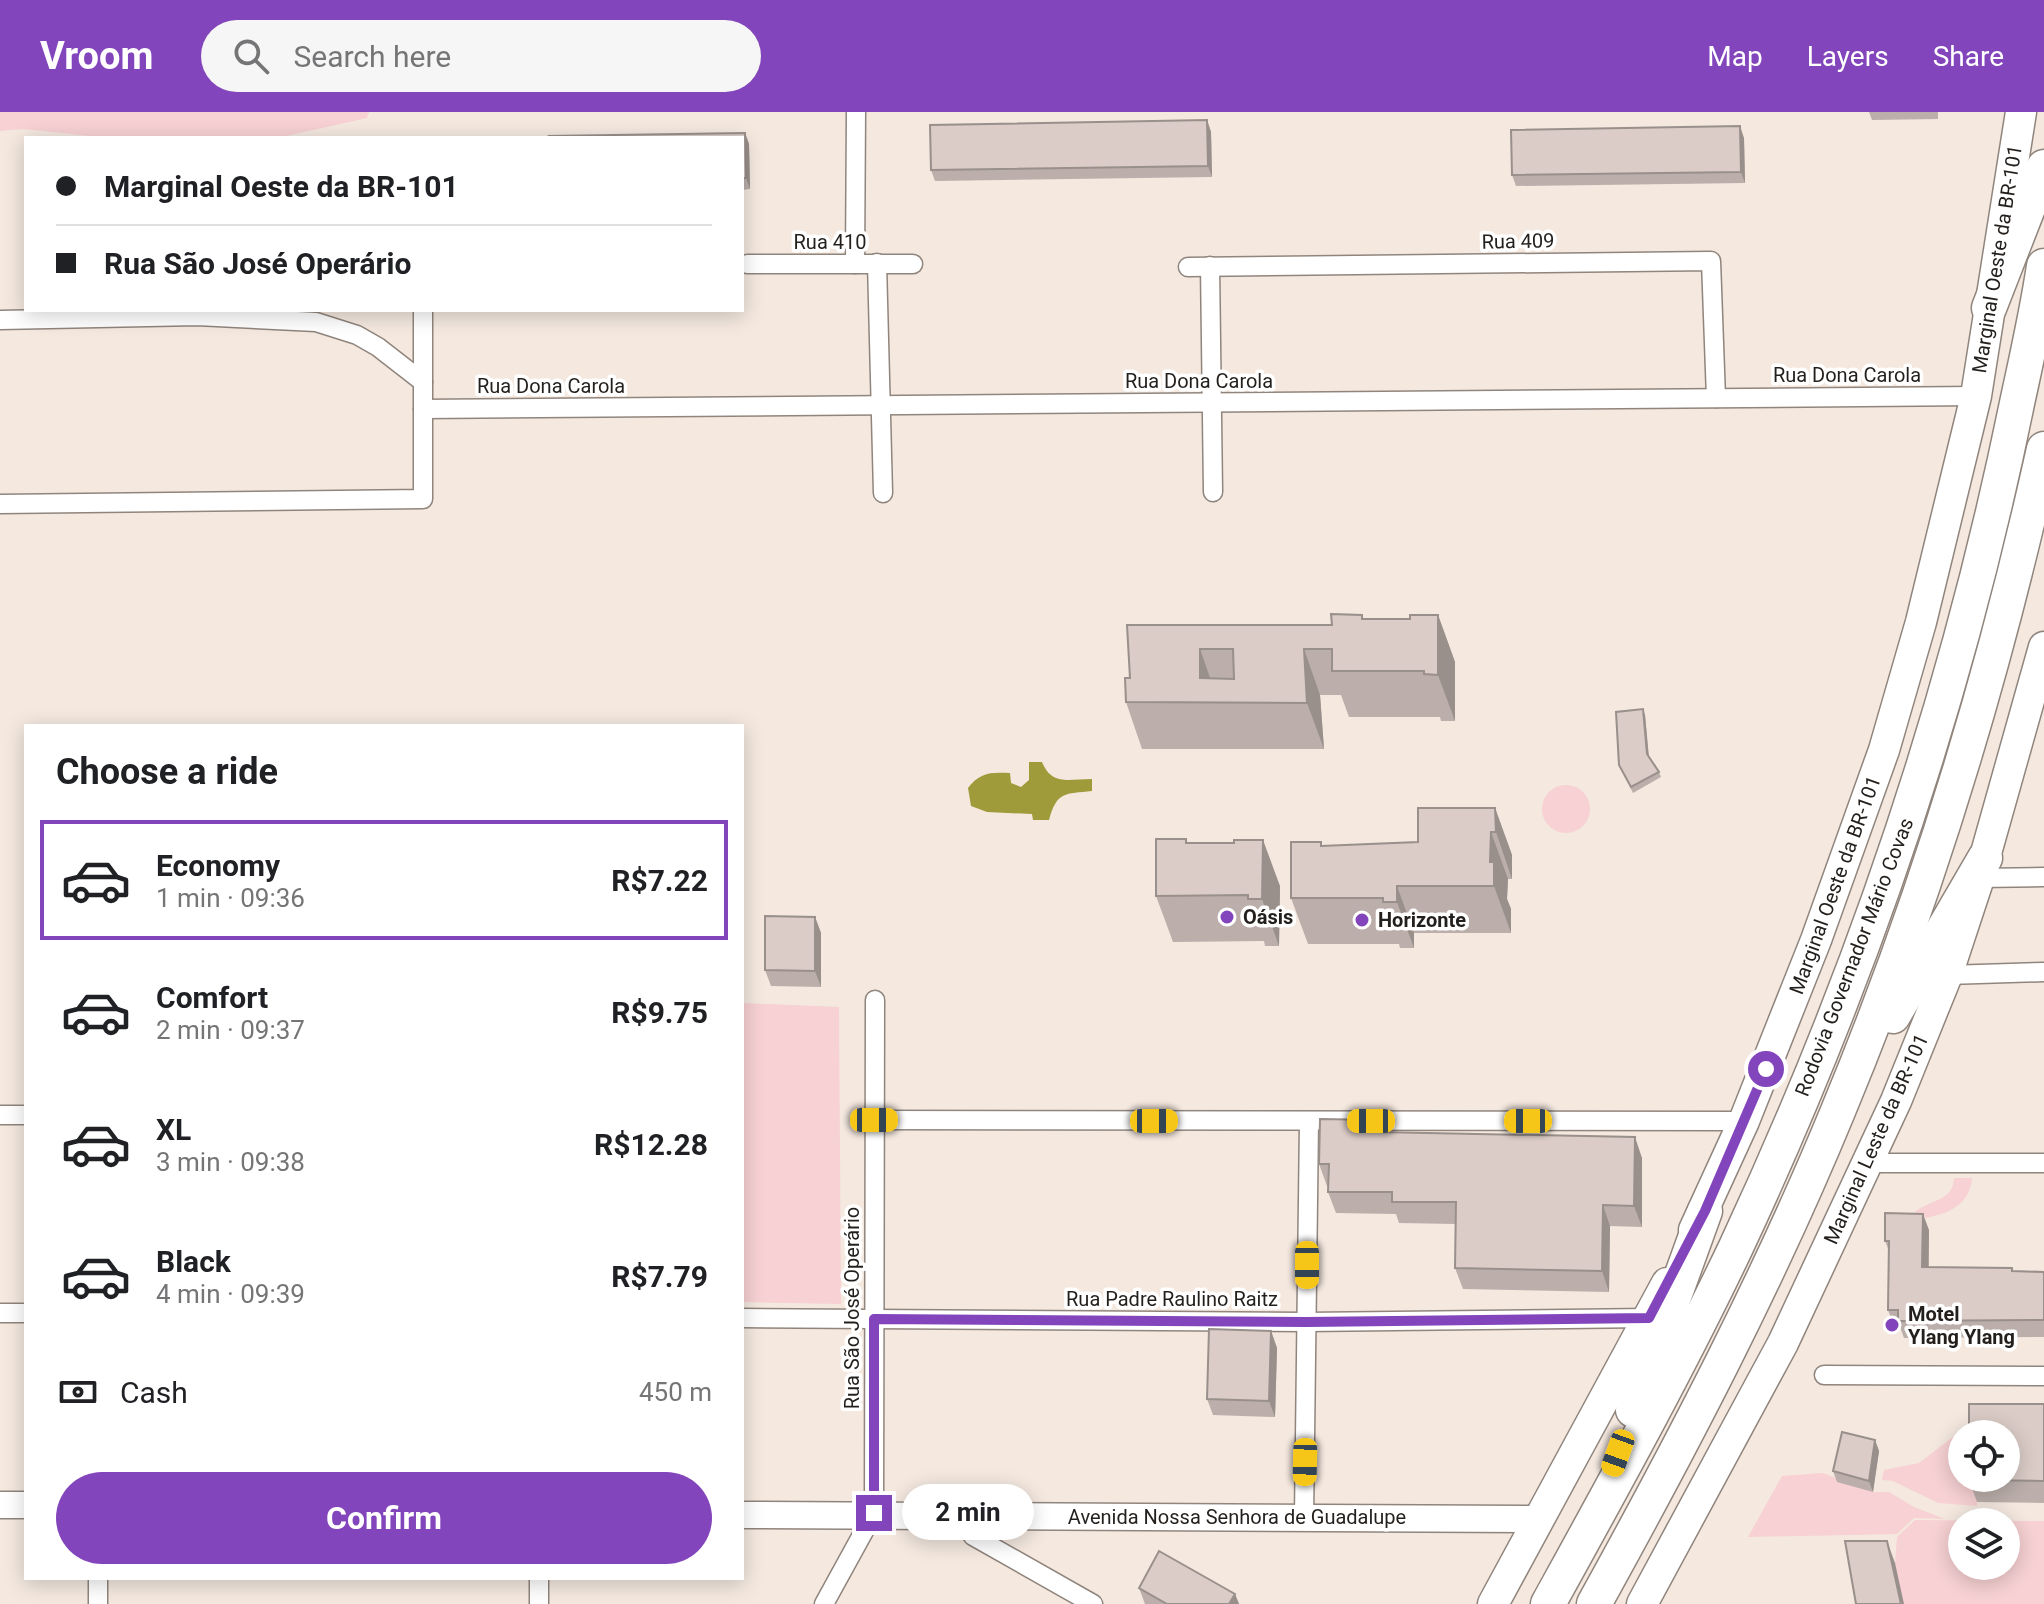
<!DOCTYPE html>
<html lang="en">
<head>
<meta charset="utf-8">
<style>
	:root { --surface:#fff; --page:#f6f6f6; --text:#202124; --muted:#757577; --line:#e0e0e0; --accent:#8345bb }
	body { margin:0; font-family:Roboto,sans-serif; background:var(--page); color:var(--text); height:100vh; display:flex; flex-direction:column; font-size:30px; white-space:nowrap }
	* { box-sizing:border-box; margin:0 }
	p { font-size:26px; color:var(--muted) }
	.icon { flex:none; width:44px; height:44px; fill:none; stroke:currentColor; stroke-width:2; stroke-linecap:round; stroke-linejoin:round }
	.map { position:relative; flex:1; overflow:hidden }
	.drawer { position:absolute; left:24px; top:612px; width:720px; height:856px; display:flex; flex-direction:column; background:var(--surface); border-radius:0px; box-shadow:0 4px 20px #0003 }
	.drawer>* { flex:none }
	.top-card { position:absolute; left:24px; top:24px; width:720px; height:176px; border-radius:0px; box-shadow:0 4px 20px #0003; display:grid; align-content:center; height:176px; padding:0 32px; background:var(--surface) }
	.fabs { position:absolute; left:1948px; top:1308px; display:grid; gap:16px }
	.fabs a { display:grid; place-items:center; width:72px; height:72px; border-radius:50%; background:var(--surface); box-shadow:0 4px 20px #0003; font-size:40px }
	.end { position:absolute; width:36px; height:36px; margin:-18px; border:10px solid #8345bb; background:#fff; box-shadow:0 0 0 4px #fff }
	.from { border-radius:50% }
	.bubble { position:absolute; height:56px; border-radius:28px; background:var(--surface); box-shadow:0 4px 20px #0003; font-size:26px; font-weight:700; line-height:56px; text-align:center }
	.car { position:absolute; width:24px; height:48px; margin:-24px -12px; border-radius:10px; box-shadow:0 0 6px 2px #0007; background:linear-gradient(#f5c518 24%,#345 0 40%,#f5c518 0 76%,#345 0 86%,#f5c518 0) }
	.top-card b { display:flex; align-items:center; gap:28px; height:76px; font-size:30px }
	.top-card b+b { border-top:2px solid var(--line) }
	.top-card i { width:20px; height:20px; background:var(--text) }
	ul { padding:0; list-style:none }
	li { display:flex; align-items:center; gap:24px; height:120px; margin:0 16px 12px; padding:0 16px; border:4px solid transparent; border-radius:0px }
	li div { flex:1 }
	li b { display:block; font-size:30px }
	li em { font-style:normal; font-weight:700 }
	li.on { border-color:var(--accent) }
	li>.icon { width:72px; height:72px; stroke-width:1.5 }
	h2 { padding:0 32px; font-size:36px; line-height:96px }
	.pay { display:flex; align-items:center; gap:20px; height:88px; padding:0 32px; font-size:30px }
	.pay p { margin-inline-start:auto }
	.button { display:flex; gap:16px; margin-top:auto; padding:16px 32px }
	.button a { flex:1; height:92px; border-radius:48px; background:var(--accent); color:#fff; font-size:32px; font-weight:700; line-height:92px; text-align:center }
	header { display:flex; align-items:center; gap:48px; box-sizing:border-box; height:112px; padding:0 40px; background:var(--accent); color:#fff }
	header strong { font-size:38px }
	nav { display:flex; gap:44px; margin-inline-start:auto; font-size:28px }
	.search { width:560px; height:72px; background:var(--page); display:flex; align-items:center; gap:20px; box-sizing:border-box; padding:0 28px; border-radius:44px; color:var(--muted); font-size:30px }
	.map>svg:first-child { display:block }
</style>
</head>
<body>
<header>
<strong>Vroom</strong>
<div class="search"><svg class="icon" aria-label="search" viewBox="0 0 24 24"><circle cx="10" cy="10" r="6"/><path d="M15 15l6 6"/></svg>Search here</div>
<nav><a>Map</a><a>Layers</a><a>Share</a></nav>
</header>
<div class="map">
<svg width="2044" height="1492" viewBox="0 0 2044 1492">
	<rect width="100%" height="100%" fill="#f4e8df"/>
	<g fill="#f7d1d3" fill-rule="evenodd">
		<polygon points="0,0 369,0 367,6 282,25 109,26 23,17 0,19"/>
		<circle cx="1566" cy="697" r="24"/>
		<polygon points="742,891 839,895 841,1192 742,1190"/>
		<path d="M 1954,1066 L 1972,1066 C 1969,1100 1936,1105 1909,1108 C 1920,1086 1953,1094 1954,1066 Z"/>
		<polygon points="1977,1314 1977,1322 1962,1322 1962,1366 1977,1366 1977,1394 1938,1391 1893,1369 1882,1368 1884,1358 1919,1351 1958,1321"/>
		<polygon points="1823,1361 1873,1380 1889,1380 1914,1395 1945,1407 1914,1406 1897,1422 1748,1425 1782,1364"/>
		<path d="M 1915,1408 L 2044,1409 L 2044,1492 L 1860,1492 L 1895,1451 L 1897,1425 ZM 1962,1410 L 2006,1410 L 2006,1454 L 1962,1454 Z"/>
	</g>
	<path fill="#9f9a3a" d="M 1029,650 L 1042,650 C 1052,674 1068,667 1092,667 L 1092,679 C 1065,682 1057,679 1049,708 L 1033,708 L 1032,702 L 987,700 L 971,694 L 968,676 C 980,660 991,660 1010,661 L 1011,671 L 1021,675 L 1029,668 Z"/>
	<g fill="none" stroke-linecap="round" stroke-linejoin="round">
		<defs>
			<g id="street">
				<polyline points="877,151 883,381"/>
				<polyline points="747,152 913,152"/>
				<polyline points="855,152 856,0"/>
				<polyline points="1210,154 1213,380"/>
				<polyline points="1188,155 1711,149 1716,286"/>
				<polyline points="0,208 197,204 316,210 357,223 378,235 423,270"/>
				<polyline points="423,297 1976,284"/>
				<polyline points="0,392 423,387 423,198"/>
				<polyline points="1979,766 2044,765"/>
				<polyline points="1947,863 2044,860"/>
				<polyline points="0,1003 26,1003"/>
				<polyline points="874,1008 1744,1009"/>
				<polyline points="1868,1051 2044,1051"/>
				<polyline points="0,1201 26,1201"/>
				<polyline points="742,1206 1306,1210 1649,1206"/>
				<polyline points="1824,1263 2044,1264"/>
				<polyline points="964,1402 966,1414 973,1424 1093,1492"/>
				<polyline points="1304,1405 1309,1009"/>
				<polyline points="98,1492 98,1466"/>
				<polyline points="539,1492 539,1466"/>
				<polyline points="824,1492 874,1401 875,888"/>
			</g>
			<g id="secondary">
				<polyline points="0,1393 26,1393"/>
				<polyline points="742,1403 1540,1407"/>
			</g>
			<g id="primary">
				<polyline points="1694,1118 1744,1009 1816,828 1884,638 1921,510 1976,284 2021,0"/>
				<polyline points="1493,1492 1667,1171"/>
				<polyline points="1642,1492 1783,1231 1896,989 1947,863 1979,766 2044,535"/>
			</g>
			<g id="highway">
				<polyline points="1989,196 2044,55"/>
				<polyline points="1893,904 1985,746"/>
				<polyline points="1633,1298 1705,1099"/>
				<path d="M 1548,1492 C 1613,1374 1678,1257 1736,1135 C 1861,868 1957,584 2016,296 C 2026,249 2037,202 2044,154"/>
				<path d="M 1594,1492 C 1683,1331 1768,1169 1838,999 C 1927,785 1994,563 2044,337"/>
			</g>
		</defs>
		<use href="#street" stroke="#90857d" stroke-width="21"/>
		<use href="#secondary" stroke="#90857d" stroke-width="29"/>
		<use href="#primary" stroke="#90857d" stroke-width="33"/>
		<use href="#highway" stroke="#90857d" stroke-width="37"/>
		<use href="#street" stroke="#fff" stroke-width="18"/>
		<use href="#secondary" stroke="#fff" stroke-width="26"/>
		<use href="#primary" stroke="#fff" stroke-width="30"/>
		<use href="#highway" stroke="#fff" stroke-width="34"/>
	</g>
	<g fill="#bcafab">
		<polygon points="1869,0 1938,0 1938,7 1872,8"/>
		<polygon points="1207,8 1211,20 1212,65 935,69 931,58"/>
		<polygon points="745,21 749,32 750,77 742,78 742,26"/>
		<polygon points="1744,26 1745,71 1516,74 1512,63"/>
		<polygon points="1438,503 1455,550 1455,609 1441,609 1440,605 1349,605 1341,583 1320,583 1324,637 1142,637 1126,590 1130,566 1127,513 1332,513 1363,507 1410,507"/>
		<polygon points="1645,603 1649,645 1659,660 1661,665 1633,681 1619,653"/>
		<polygon points="1495,696 1512,743 1512,767 1508,767 1507,787 1511,797 1511,821 1414,821 1414,836 1400,836 1399,832 1308,832 1291,786 1321,730 1322,734 1418,730"/>
		<polygon points="1188,731 1280,774 1279,834 1265,834 1264,829 1173,830 1156,784"/>
		<polygon points="815,805 821,821 821,875 771,874 765,858"/>
		<polygon points="1378,1008 1382,1021 1642,1046 1642,1115 1610,1114 1609,1180 1463,1177 1455,1156 1455,1112 1399,1111 1396,1102 1336,1101 1328,1080 1328,1074 1327,1074 1319,1052"/>
		<polygon points="1929,1118 1929,1155 2012,1156 2014,1159 2044,1160 2044,1225 1904,1226 1900,1215 1894,1214 1888,1198 1889,1139 1885,1129"/>
		<polygon points="1271,1219 1277,1236 1275,1305 1213,1303 1207,1287"/>
		<polygon points="2044,1292 2044,1391 1977,1390 1969,1368"/>
		<polygon points="1875,1328 1879,1339 1873,1380 1837,1370 1833,1359"/>
		<polygon points="1139,1476 1235,1482 1239,1492 1145,1492"/>
	</g>
	<g fill="#998f8b">
		<polygon points="1207,8 1211,20 1212,65 1208,54"/>
		<polygon points="1740,14 1744,26 1745,71 1741,60"/>
		<polygon points="745,21 749,32 750,77 746,66"/>
		<polygon points="1438,503 1455,550 1455,609 1438,563"/>
		<polygon points="1200,537 1216,583 1200,566"/>
		<polygon points="1304,537 1320,583 1324,637 1307,591"/>
		<polygon points="1643,597 1645,603 1649,648 1647,642"/>
		<polygon points="1495,696 1512,743 1512,767 1496,720"/>
		<polygon points="1491,720 1508,767 1507,787 1511,797 1511,821 1494,774 1490,750"/>
		<polygon points="1263,728 1280,774 1279,834 1262,787"/>
		<polygon points="1397,774 1414,821 1414,836 1397,790"/>
		<polygon points="815,805 821,821 821,875 815,859"/>
		<polygon points="1378,1008 1385,1029 1378,1020"/>
		<polygon points="1635,1025 1642,1046 1642,1115 1634,1094"/>
		<polygon points="1603,1093 1610,1114 1609,1180 1602,1159"/>
		<polygon points="1923,1102 1929,1118 1928,1171 1922,1155"/>
		<polygon points="1271,1219 1277,1236 1275,1305 1269,1289"/>
		<polygon points="1875,1328 1879,1339 1873,1380 1869,1369"/>
		<polygon points="1887,1429 1895,1451 1904,1492 1901,1492"/>
		<polygon points="1235,1482 1239,1492 1229,1492"/>
	</g>
	<g fill="#dbccc7" stroke="#998f8b" stroke-width="2" fill-rule="evenodd">
		<polygon points="1207,8 1208,54 931,58 930,13"/>
		<polygon points="1740,14 1741,60 1512,63 1511,18"/>
		<polygon points="745,21 746,66 742,66 742,26 550,26 549,24"/>
		<path d="M 1331,502 L 1362,503 L 1362,507 L 1410,507 L 1410,503 L 1438,503 L 1438,563 L 1424,562 L 1424,559 L 1332,559 L 1332,537 L 1304,537 L 1307,591 L 1126,590 L 1125,566 L 1130,566 L 1127,513 L 1332,513 ZM 1200,537 L 1233,537 L 1234,567 L 1200,566 Z"/>
		<polygon points="1643,597 1647,642 1659,660 1631,675 1619,653 1616,600"/>
		<polygon points="1418,696 1495,696 1496,720 1491,720 1490,750 1494,750 1494,774 1397,774 1397,790 1383,790 1383,786 1291,786 1291,730 1321,730 1321,734 1418,730"/>
		<polygon points="1156,727 1186,727 1186,731 1234,731 1234,728 1263,728 1262,787 1248,787 1248,783 1156,784"/>
		<polygon points="765,804 815,805 815,859 765,858"/>
		<polygon points="1320,1007 1378,1008 1378,1020 1635,1025 1634,1094 1603,1093 1602,1159 1455,1156 1456,1090 1392,1090 1392,1080 1328,1080 1329,1052 1319,1052"/>
		<polygon points="1885,1101 1923,1102 1922,1155 2012,1156 2012,1159 2044,1160 2044,1208 1898,1209 1898,1198 1888,1198 1889,1129 1885,1129"/>
		<polygon points="1209,1217 1271,1219 1269,1289 1207,1287"/>
		<polygon points="1969,1292 2044,1292 2044,1369 1969,1368 1969,1366 2006,1366 2006,1322 1969,1322"/>
		<polygon points="1842,1320 1875,1328 1869,1369 1833,1359"/>
		<polygon points="1845,1429 1887,1429 1901,1492 1856,1492"/>
		<polygon points="1159,1439 1235,1482 1229,1492 1167,1492 1139,1476"/>
	</g>
	<g fill="none" stroke-linecap="round" stroke-linejoin="round">
		<polyline stroke="#8345bb" stroke-width="10" points="874,1401 874,1207 1306,1210 1649,1206 1705,1099 1766,957"/>
	</g>
	<g fill="#8345bb" stroke="#fff" stroke-width="3">
		<circle cx="1227" cy="805" r="8"/>
		<circle cx="1362" cy="808" r="8"/>
		<circle cx="1892" cy="1213" r="8"/>
	</g>
	<g text-anchor="middle" stroke-width="7" stroke-linejoin="round" paint-order="stroke">
		<g font-size="20" fill="#231f1c" stroke="#fff">
			<text transform="translate(1518 129) rotate(-1)" y="7">Rua 409</text>
			<text x="830" y="137">Rua 410</text>
			<text transform="translate(1997 147) rotate(-81)" y="7">Marginal Oeste da BR-101</text>
			<text x="1847" y="270">Rua Dona Carola</text>
			<text x="1199" y="276">Rua Dona Carola</text>
			<text x="551" y="281">Rua Dona Carola</text>
			<text transform="translate(1835 773) rotate(-70)" y="7">Marginal Oeste da BR-101</text>
			<text transform="translate(1854 845) rotate(-69)" y="7">Rodovia Governador Mário Covas</text>
			<text transform="translate(1876 1027) rotate(-66)" y="7">Marginal Leste da BR-101</text>
			<text x="1172" y="1194">Rua Padre Raulino Raitz</text>
			<text transform="translate(852 1196) rotate(-90)" y="7">Rua São José Operário</text>
			<text x="1237" y="1412">Avenida Nossa Senhora de Guadalupe</text>
		</g>
		<g font-size="20" font-weight="bold" fill="#231f1c" stroke="#fff" text-anchor="start">
			<text x="1243" y="812">Oásis</text>
			<text x="1378" y="815">Horizonte</text>
			<text x="1908" y="1209">Motel<tspan x="1908" dy="23">Ylang Ylang</tspan></text>
		</g>
	</g>
</svg>
<div class="fabs">
<a><svg class="icon" aria-label="locate" viewBox="0 0 24 24"><circle cx="12" cy="12" r="6"/><path d="M12 2v4M12 18v4M2 12h4M18 12h4"/></svg></a>
<a><svg class="icon" aria-label="layers" viewBox="0 0 24 24"><path d="M12 4l9 5-9 5-9-5zM3 14l9 5 9-5"/></svg></a>
</div>
<i class="end from" style="left:1766px;top:957px"></i>
<i class="end" style="left:874px;top:1401px"></i>
<div class="bubble" style="left:902px;top:1372px;width:132px">2 min</div>
<i class="car" style="left:874px;top:1008px;rotate:90deg"></i>
<i class="car" style="left:1154px;top:1009px;rotate:90deg"></i>
<i class="car" style="left:1371px;top:1009px;rotate:270deg"></i>
<i class="car" style="left:1528px;top:1009px;rotate:270deg"></i>
<i class="car" style="left:1307px;top:1153px;rotate:180deg"></i>
<i class="car" style="left:1618px;top:1341px;rotate:200deg"></i>
<i class="car" style="left:1305px;top:1350px;rotate:181deg"></i>
<div class="top-card">
<b><i class="from"></i>Marginal Oeste da BR-101</b>
<b><i></i>Rua São José Operário</b>
</div>
<section class="drawer">
<h2>Choose a ride</h2>
<ul>
<li class="on"><svg class="icon" aria-label="car" viewBox="0 0 24 24"><path d="M5 17H2v-5l4-1 3-4h7l3 4 3 1v5h-3M9 17h6M6 11h13"/><circle cx="7" cy="17" r="2"/><circle cx="17" cy="17" r="2"/></svg><div><b>Economy</b><p>1 min · 09:36</p></div><em>R$7.22</em></li>
<li><svg class="icon" aria-label="car" viewBox="0 0 24 24"><path d="M5 17H2v-5l4-1 3-4h7l3 4 3 1v5h-3M9 17h6M6 11h13"/><circle cx="7" cy="17" r="2"/><circle cx="17" cy="17" r="2"/></svg><div><b>Comfort</b><p>2 min · 09:37</p></div><em>R$9.75</em></li>
<li><svg class="icon" aria-label="car" viewBox="0 0 24 24"><path d="M5 17H2v-5l4-1 3-4h7l3 4 3 1v5h-3M9 17h6M6 11h13"/><circle cx="7" cy="17" r="2"/><circle cx="17" cy="17" r="2"/></svg><div><b>XL</b><p>3 min · 09:38</p></div><em>R$12.28</em></li>
<li><svg class="icon" aria-label="car" viewBox="0 0 24 24"><path d="M5 17H2v-5l4-1 3-4h7l3 4 3 1v5h-3M9 17h6M6 11h13"/><circle cx="7" cy="17" r="2"/><circle cx="17" cy="17" r="2"/></svg><div><b>Black</b><p>4 min · 09:39</p></div><em>R$7.79</em></li>
</ul>
<div class="pay"><svg class="icon" aria-label="cash" viewBox="0 0 24 24"><path d="M3 7h18v10H3z"/><circle cx="12" cy="12" r="2"/></svg>Cash<p>450 m</p></div>
<div class="button"><a>Confirm</a></div>
</section>
</div>
</body>
</html>
